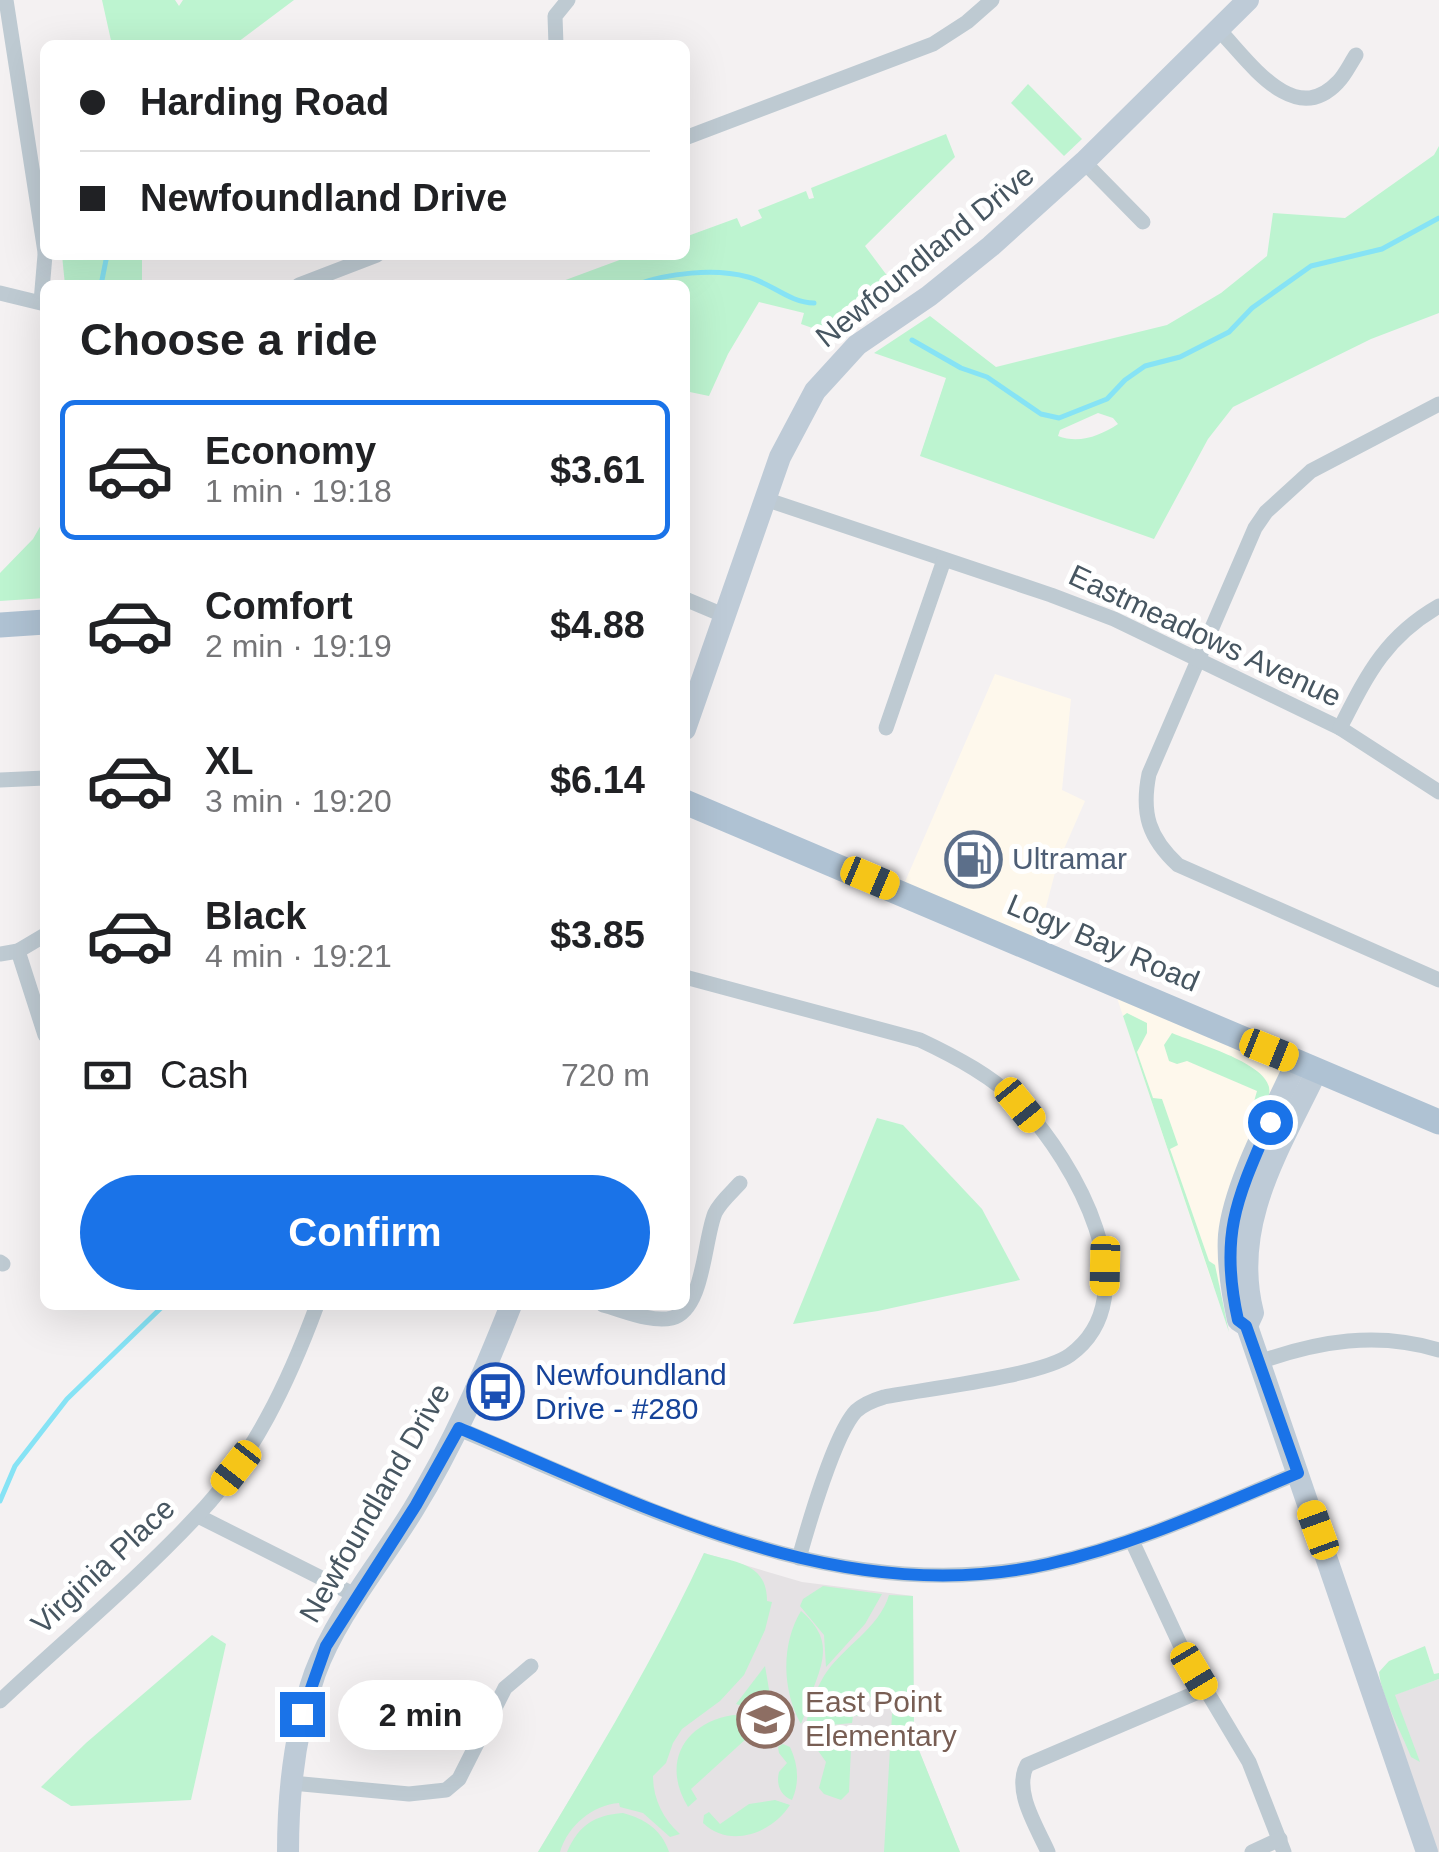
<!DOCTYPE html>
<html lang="en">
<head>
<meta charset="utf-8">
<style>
	:root { --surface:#fff; --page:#f2f2f2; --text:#202124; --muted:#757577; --line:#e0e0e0; --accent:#1a73e8 }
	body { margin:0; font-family:Helvetica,sans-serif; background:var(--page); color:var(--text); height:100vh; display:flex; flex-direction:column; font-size:38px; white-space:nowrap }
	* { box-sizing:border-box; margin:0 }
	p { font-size:32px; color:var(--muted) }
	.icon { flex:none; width:55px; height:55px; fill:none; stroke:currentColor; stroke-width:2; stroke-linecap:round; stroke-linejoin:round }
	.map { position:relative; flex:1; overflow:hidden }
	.side { position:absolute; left:40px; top:280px; width:650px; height:1030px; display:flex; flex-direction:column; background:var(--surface); border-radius:15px; box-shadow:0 10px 40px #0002 }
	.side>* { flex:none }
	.top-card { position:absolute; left:40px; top:40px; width:650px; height:220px; border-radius:15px; box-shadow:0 10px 40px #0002; display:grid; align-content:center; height:220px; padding:0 40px; background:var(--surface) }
	.end { position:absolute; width:45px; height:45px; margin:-22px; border:12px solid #1a73e8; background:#fff; box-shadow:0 0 0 5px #fff }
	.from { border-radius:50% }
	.bubble { position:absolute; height:70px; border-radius:35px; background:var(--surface); box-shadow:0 10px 40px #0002; font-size:32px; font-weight:800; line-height:70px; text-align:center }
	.car { position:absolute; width:30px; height:60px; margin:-30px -15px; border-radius:12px; box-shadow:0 0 8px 2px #0007; background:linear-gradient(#f5c518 24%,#345 0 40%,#f5c518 0 76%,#345 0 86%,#f5c518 0) }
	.top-card b { display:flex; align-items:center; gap:35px; height:95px; font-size:38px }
	.top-card b+b { border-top:2px solid var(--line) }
	.top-card i { width:25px; height:25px; background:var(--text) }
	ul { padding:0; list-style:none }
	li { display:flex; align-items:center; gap:30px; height:140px; margin:0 20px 15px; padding:0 20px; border:5px solid transparent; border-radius:15px }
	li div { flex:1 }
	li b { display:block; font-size:38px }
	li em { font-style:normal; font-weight:800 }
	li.selected { border-color:var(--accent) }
	li>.icon { width:90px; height:90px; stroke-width:1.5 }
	h2 { padding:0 40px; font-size:45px; line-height:120px }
	.pay { display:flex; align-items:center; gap:25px; height:110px; padding:0 40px; font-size:38px }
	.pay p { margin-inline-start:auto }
	.action { display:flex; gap:20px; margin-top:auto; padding:20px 40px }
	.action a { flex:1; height:115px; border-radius:60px; background:var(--accent); color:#fff; font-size:40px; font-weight:800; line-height:115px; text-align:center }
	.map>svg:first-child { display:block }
</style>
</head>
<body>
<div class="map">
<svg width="1439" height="1852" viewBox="0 0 1439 1852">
	<rect width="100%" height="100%" fill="#f4f1f2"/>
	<g fill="#fef8ec">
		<polygon points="995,674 1071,699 1062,790 1085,801 1057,865 1035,949 901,891"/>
		<polygon points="1112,983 1306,1065 1239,1283 1213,1286"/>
	</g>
	<g fill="#e5e2e4">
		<polygon points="704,1553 802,1582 913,1596 914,1738 960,1852 538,1852 630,1699 679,1608"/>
		<polygon points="1439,1679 1439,1852 1435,1852 1385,1698"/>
	</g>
	<g fill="#bdf4d0" fill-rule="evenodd">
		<polygon points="102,0 175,0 179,6 183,0 294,0 234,45 112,45"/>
		<polygon points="1028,84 1082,139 1064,156 1011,103"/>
		<polygon points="946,134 955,157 865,246 900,293 841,338 801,324 804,313 759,302 728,354 709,396 685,391 685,285 552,285 633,255 685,255 685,237 737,218 741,227 762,218 758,210 806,191 809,199 814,198 811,188"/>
		<path d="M 1439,146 L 1439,313 L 1371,339 L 1233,407 L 1208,439 L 1154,539 L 920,456 L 946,378 L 874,353 L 930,316 L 996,367 L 1167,325 L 1221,293 L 1267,256 L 1273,213 L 1345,218 L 1434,155 ZM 1098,413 L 1113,418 L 1118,424 C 1100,436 1079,444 1058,436 L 1060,430 Z"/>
		<polygon points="62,255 142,255 142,285 65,285"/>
		<polygon points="45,518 45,598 0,601 0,573 33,539"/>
		<polygon points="1127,1013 1147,1023 1147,1033 1137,1052 1153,1098 1162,1099 1178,1145 1170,1149 1209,1261 1215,1265 1229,1332 1123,1016"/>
		<path d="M 1172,1033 C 1195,1043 1264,1062 1269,1087 C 1271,1097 1265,1108 1261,1118 L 1251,1112 L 1257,1091 L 1187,1061 L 1177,1064 L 1169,1061 L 1164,1045 Z"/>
		<polygon points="877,1118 903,1125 982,1209 1020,1280 878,1311 793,1324"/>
		<path d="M 704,1553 C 735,1563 767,1562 767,1601 L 772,1602 L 765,1630 L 744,1675 L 720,1701 L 682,1729 L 673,1743 L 666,1763 L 653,1776 C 653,1799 663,1819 680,1834 L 670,1837 L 643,1813 L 620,1807 L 619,1803 C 593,1805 568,1825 560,1852 L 538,1852 C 597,1754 656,1656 704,1553 Z"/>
		<polygon points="823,1586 882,1594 865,1624 826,1667 824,1635 800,1606 803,1599"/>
		<path d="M 889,1595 L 913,1596 L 914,1738 L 960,1852 L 884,1852 L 893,1697 L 866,1697 L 865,1716 L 853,1716 L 852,1723 L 831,1725 L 817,1731 L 810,1739 L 805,1730 C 808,1712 814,1692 824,1676 C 842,1647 879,1629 889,1595 Z"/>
		<path d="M 801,1611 C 836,1641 822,1664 809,1701 C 806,1709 804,1717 801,1724 C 782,1690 781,1644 801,1611 Z"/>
		<polygon points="212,1635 226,1644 191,1800 71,1806 41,1787 86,1743"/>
		<path d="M 1425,1646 L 1434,1674 L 1439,1673 L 1439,1679 L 1395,1695 L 1420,1762 L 1411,1757 C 1402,1733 1381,1696 1379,1672 L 1389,1661 Z"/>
		<polygon points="765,1666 773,1713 770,1715 736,1704"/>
		<path d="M 733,1715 C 748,1716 758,1716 771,1725 L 771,1735 L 766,1737 L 758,1728 L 691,1789 L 697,1799 L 688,1807 C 661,1763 684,1723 733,1715 Z"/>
		<polygon points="852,1727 849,1792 841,1800 824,1794 819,1788 826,1762 812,1742 832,1728"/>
		<path d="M 783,1744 L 790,1747 C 798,1764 800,1782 792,1800 C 780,1795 776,1784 779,1772 L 787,1763 L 779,1753 L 778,1747 Z"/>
		<path d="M 775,1800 L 790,1805 C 772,1833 730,1849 703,1823 L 704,1815 L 709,1812 L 720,1824 L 749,1804 Z"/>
		<path d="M 623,1813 C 645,1819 661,1829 669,1852 L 567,1852 C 578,1826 594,1815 623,1813 Z"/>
	</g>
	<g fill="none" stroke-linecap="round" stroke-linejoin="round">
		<g stroke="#86e3f5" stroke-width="5">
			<polyline points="101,285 107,255"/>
			<path d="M 635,285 C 667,273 715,268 748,277 C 771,283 790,303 814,303"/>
			<polyline points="912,340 961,368 987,377 1041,414 1059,418 1107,399 1125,380 1145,366 1180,357 1229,332 1252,308 1311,266 1382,249 1439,218"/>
			<polyline points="0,1501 15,1466 67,1399 164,1305"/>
		</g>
		<g stroke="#becad2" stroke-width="15">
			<polyline points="6,0 45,252"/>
			<path d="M 1219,30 C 1249,61 1294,129 1338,82 C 1345,75 1350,64 1356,55"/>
			<polyline points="556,45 555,16 568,0"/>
			<polyline points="685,138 933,44 967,22 992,0"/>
			<polyline points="1084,162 1143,222"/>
			<polyline points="299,285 377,255"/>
			<polyline points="0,293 45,304"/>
			<polyline points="41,302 45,255"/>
			<path d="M 1439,404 L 1311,471 L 1266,512 L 1255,528 L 1149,774 C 1141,814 1149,838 1178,865 L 1439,980"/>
			<polyline points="765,499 1051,595 1114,619 1340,728 1439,792"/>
			<polyline points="685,599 723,615"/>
			<polyline points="886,728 944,560"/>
			<path d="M 1340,728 C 1367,675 1385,637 1439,606"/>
			<polyline points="0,780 45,778"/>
			<polyline points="18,951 45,1035"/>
			<polyline points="0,954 18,951 45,935"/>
			<path d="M 685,977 L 920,1040 C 956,1057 994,1077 1022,1106 C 1073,1160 1152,1295 1070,1355 C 1041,1376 925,1389 884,1397 C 874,1400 864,1404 856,1411 C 835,1433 808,1526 799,1558"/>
			<polyline points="0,1262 3,1264"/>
			<path d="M 603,1305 C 623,1310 651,1323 672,1318 C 704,1310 704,1239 715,1213 C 720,1202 732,1192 740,1183"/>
			<path d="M 1259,1362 C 1319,1341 1377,1331 1439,1350"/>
			<path d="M 459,1429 C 645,1507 841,1610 1048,1564 C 1135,1545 1216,1507 1298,1473"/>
			<polyline points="198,1516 357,1596"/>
			<polyline points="1132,1541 1184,1653 1249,1762 1284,1852"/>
			<path d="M 0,1701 C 65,1640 135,1582 196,1517 C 253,1458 289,1381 317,1305"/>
			<polyline points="292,1783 409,1794 446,1790 459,1779 505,1688 531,1666"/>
			<path d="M 1048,1852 C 1037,1827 1013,1791 1027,1765 L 1205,1689"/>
			<polyline points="1252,1852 1280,1839"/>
		</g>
		<g stroke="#becbd7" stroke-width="22">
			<polyline points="685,729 780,457 815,391 857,345 929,296 991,246 1084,162 1248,0"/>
			<path d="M 1297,1061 C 1275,1110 1234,1183 1229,1235 C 1227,1263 1232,1292 1238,1320 L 1247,1326 L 1427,1852"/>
			<path d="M 1247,1326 L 1253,1313 C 1230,1223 1280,1148 1317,1070"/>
			<path d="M 288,1852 C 288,1791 295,1730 315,1673 C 337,1614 380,1564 413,1510 C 453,1445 483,1376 511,1305"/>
		</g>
		<g stroke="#afc2d3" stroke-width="25">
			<polyline points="0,625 45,622"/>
			<polyline points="685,802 1439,1122"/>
		</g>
	</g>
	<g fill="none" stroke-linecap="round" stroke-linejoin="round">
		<path stroke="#1a73e8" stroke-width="12" d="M 302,1714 L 326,1646 L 416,1505 L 459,1428 C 645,1506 841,1611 1048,1564 C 1135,1545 1216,1507 1298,1473 L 1246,1326 L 1238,1320 C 1219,1235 1237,1198 1270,1122"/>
	</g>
	<defs>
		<symbol id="fuel-ring" viewBox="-11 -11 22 22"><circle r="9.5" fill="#fff" stroke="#5c6f8a" stroke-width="1.5"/><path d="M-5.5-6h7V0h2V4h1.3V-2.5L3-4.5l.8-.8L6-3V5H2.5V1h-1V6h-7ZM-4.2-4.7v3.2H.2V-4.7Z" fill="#5c6f8a"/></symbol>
		<symbol id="bus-ring" viewBox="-11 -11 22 22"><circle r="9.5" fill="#fff" stroke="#1a4fb4" stroke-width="1.5"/><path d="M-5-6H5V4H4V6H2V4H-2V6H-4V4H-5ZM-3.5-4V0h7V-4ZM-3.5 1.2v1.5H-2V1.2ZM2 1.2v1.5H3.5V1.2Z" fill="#1a4fb4"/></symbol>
		<symbol id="school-ring" viewBox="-11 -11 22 22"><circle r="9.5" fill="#fff" stroke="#8d6e63" stroke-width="1.5"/><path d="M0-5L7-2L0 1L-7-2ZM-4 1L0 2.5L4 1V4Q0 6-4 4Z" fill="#8d6e63"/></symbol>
	</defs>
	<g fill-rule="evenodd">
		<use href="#fuel-ring" x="942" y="828" width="63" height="63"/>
		<use href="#bus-ring" x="464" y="1360" width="63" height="63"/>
		<use href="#school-ring" x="734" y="1688" width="63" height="63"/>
	</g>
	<g text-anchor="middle" stroke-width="10" stroke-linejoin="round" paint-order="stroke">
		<g font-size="30" fill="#475661" stroke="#fff">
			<text transform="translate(925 256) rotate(-39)" y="10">Newfoundland Drive</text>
			<text transform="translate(1205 636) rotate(25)" y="10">Eastmeadows Avenue</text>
			<text transform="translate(1103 943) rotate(23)" y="10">Logy Bay Road</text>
			<text transform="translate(375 1503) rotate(-60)" y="10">Newfoundland Drive</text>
			<text transform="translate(103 1566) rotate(-43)" y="10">Virginia Place</text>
		</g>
		<g font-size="30" fill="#4e5e75" stroke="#fff" text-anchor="start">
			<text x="1012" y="869">Ultramar</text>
		</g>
		<g font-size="30" fill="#164399" stroke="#fff" text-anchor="start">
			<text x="535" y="1385">Newfoundland<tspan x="535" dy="34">Drive - #280</tspan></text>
		</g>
		<g font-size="30" fill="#785e54" stroke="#fff" text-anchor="start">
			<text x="805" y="1712">East Point<tspan x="805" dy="34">Elementary</tspan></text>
		</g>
	</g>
</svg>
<i class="end from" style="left:1270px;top:1122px"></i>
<i class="end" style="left:302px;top:1714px"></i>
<div class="bubble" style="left:338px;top:1680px;width:165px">2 min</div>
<i class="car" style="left:870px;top:878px;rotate:113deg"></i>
<i class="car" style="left:1269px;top:1050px;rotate:112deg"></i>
<i class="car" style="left:1020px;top:1105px;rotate:141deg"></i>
<i class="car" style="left:1105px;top:1266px;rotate:181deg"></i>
<i class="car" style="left:236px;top:1468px;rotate:218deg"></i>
<i class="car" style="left:1318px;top:1530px;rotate:340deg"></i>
<i class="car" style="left:1194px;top:1671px;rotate:149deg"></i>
<div class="top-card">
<b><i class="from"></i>Harding Road</b>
<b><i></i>Newfoundland Drive</b>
</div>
<section class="side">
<h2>Choose a ride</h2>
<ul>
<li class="selected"><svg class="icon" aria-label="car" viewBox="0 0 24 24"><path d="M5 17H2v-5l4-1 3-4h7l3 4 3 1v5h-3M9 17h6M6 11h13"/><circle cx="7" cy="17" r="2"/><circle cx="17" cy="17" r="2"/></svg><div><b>Economy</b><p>1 min · 19:18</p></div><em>$3.61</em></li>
<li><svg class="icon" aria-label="car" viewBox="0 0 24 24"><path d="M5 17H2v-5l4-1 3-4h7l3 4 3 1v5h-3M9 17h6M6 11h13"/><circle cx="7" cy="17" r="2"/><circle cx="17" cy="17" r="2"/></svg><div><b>Comfort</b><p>2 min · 19:19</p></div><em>$4.88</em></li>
<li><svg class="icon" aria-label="car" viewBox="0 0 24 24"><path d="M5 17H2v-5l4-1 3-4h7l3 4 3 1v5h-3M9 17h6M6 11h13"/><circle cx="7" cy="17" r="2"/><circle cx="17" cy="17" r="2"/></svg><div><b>XL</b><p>3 min · 19:20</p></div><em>$6.14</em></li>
<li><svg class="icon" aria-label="car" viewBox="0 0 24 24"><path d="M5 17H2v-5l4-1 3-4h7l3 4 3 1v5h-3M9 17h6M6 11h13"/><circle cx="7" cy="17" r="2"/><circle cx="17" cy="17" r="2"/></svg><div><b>Black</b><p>4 min · 19:21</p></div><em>$3.85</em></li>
</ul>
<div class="pay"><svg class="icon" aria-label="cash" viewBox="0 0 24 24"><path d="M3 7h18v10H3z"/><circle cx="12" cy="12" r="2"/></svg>Cash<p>720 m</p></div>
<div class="action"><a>Confirm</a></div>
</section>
</div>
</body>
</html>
